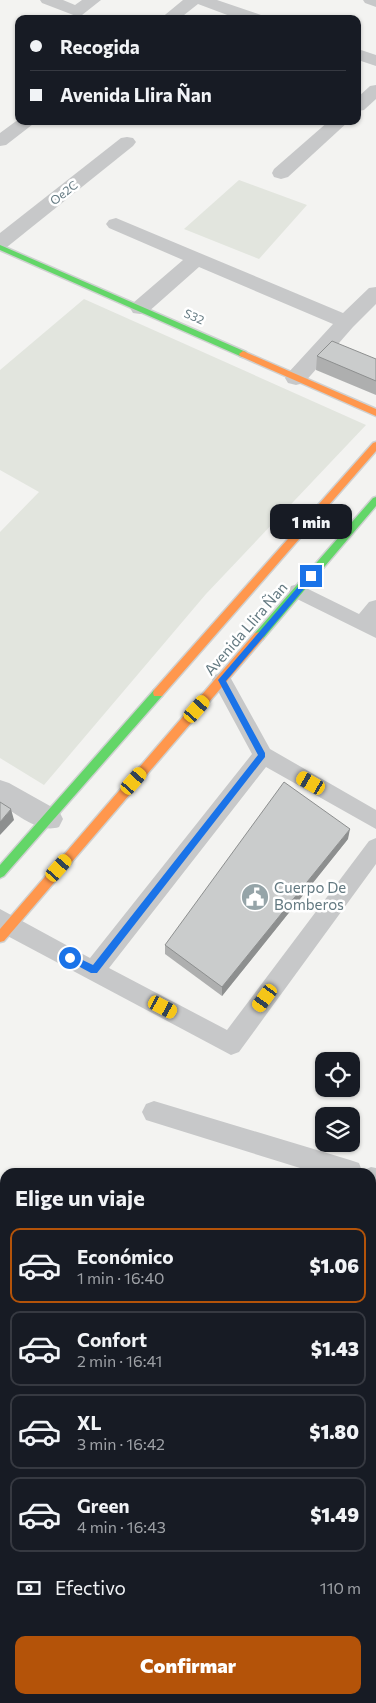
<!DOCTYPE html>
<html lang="es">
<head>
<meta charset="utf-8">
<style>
	:root { --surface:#171b24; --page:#242831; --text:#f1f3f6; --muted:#9ea1a6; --line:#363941; --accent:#b45309 }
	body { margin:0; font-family:Commissioner,sans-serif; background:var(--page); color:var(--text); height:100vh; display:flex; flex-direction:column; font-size:19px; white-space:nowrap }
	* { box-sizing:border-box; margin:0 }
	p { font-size:16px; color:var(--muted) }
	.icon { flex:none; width:28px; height:28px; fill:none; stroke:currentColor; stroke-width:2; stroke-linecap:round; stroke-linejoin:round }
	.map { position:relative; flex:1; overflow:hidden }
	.drawer { position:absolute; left:0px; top:1168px; width:376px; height:536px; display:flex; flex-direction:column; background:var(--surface); border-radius:15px 15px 0 0; box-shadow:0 1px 4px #0004 }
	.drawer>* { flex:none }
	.banner { position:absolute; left:15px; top:15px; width:346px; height:110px; border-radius:10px; box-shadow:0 1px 4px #0004; display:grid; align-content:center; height:110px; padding:0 15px; background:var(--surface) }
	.tools { position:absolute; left:315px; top:1052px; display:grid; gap:10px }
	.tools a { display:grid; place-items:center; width:45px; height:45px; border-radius:10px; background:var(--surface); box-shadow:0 1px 4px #0004; font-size:25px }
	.end { position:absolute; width:22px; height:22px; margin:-11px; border:6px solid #1a73e8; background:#fff; box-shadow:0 0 0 2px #fff }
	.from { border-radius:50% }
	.bubble { position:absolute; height:35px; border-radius:10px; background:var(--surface); box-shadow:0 1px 4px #0004; font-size:16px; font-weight:800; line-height:35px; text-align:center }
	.car { position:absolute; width:15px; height:30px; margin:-15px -8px; border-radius:6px; box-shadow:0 0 4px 1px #0007; background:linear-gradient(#f5c518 24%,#345 0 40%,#f5c518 0 76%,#345 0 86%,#f5c518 0) }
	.banner b { display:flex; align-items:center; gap:18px; height:48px; font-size:19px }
	.banner b+b { border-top:1px solid var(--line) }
	.banner i { width:12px; height:12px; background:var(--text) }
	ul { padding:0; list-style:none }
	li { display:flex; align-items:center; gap:15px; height:75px; margin:0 10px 8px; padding:0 5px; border:2px solid var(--line); border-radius:10px }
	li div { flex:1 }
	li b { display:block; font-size:19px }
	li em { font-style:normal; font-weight:800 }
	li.active { border-color:var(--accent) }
	li>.icon { width:45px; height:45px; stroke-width:1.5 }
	h2 { padding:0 15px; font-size:22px; line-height:60px }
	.pay { display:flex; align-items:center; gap:12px; height:55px; padding:0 15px; font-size:19px }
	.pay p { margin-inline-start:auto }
	.button { display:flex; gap:10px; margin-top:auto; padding:10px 15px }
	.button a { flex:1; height:58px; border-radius:10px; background:var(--accent); color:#fff; font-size:20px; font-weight:800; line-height:58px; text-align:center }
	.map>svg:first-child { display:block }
</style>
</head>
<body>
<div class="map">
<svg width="376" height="1703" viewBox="0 0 376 1703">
	<rect width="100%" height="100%" fill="#f3f3f1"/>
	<g fill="#e2e5de">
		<polygon points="239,180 307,205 259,259 184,229"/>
		<polygon points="84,299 366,425 206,594 44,785 0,758 0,532 39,492 0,470 0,370"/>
	</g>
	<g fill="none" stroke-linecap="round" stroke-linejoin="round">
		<defs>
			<g id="fast">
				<polygon points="0,245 246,352 247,354 243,357 240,356 0,250"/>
				<polygon points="376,497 376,506 263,639 255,639 254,636 255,633 373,498"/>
				<polygon points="158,689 162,690 163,693 162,696 4,876 0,878 0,865 154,690"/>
			</g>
			<g id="slow">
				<polygon points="243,351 376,409 376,416 240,356 239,354"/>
				<polygon points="376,442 376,451 162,696 154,696 153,693 154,690 373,443"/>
				<polygon points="259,632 263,633 264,636 263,639 4,941 0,942 0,929 255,633"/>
			</g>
		</defs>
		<use href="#fast" stroke="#cfd1d1" stroke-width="3"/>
		<use href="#slow" stroke="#cfd1d1" stroke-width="3"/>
		<g fill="#c7c8c9" fill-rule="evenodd">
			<polygon points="298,584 359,614 369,602 376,600 376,638 291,596 289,591 291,586"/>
			<polygon points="222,672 229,675 270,749 376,810 376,829 266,767 109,968 227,1030 369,841 376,838 376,864 239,1052 231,1055 0,932 0,909 90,958 252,754 212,680 215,675"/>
			<polygon points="154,1101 350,1160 359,1163 362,1171 371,1167 376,1168 376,1192 371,1191 371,1172 313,1172 146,1120 142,1112 146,1104"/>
			<polygon points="0,1470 5,1472 5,1500 0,1498"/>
			<polygon points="5,1690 5,1699 37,1699 35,1703 0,1703 0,1692"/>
			<polygon points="142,1699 180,1699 182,1703 144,1703"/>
		</g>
		<g fill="#c7c8c9" fill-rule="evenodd">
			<polygon points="40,0 63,0 75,5 82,0 101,0 82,15 76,16 42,3"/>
			<polygon points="183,0 217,0 261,15 263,19 238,19 198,4 179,19 160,19"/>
			<polygon points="363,0 376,0 376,7 365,3"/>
			<polygon points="358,49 376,55 376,66 358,60"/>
			<polygon points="376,85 376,99 364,110 358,111 358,97 370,86"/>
			<polygon points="19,119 19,121 37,121 6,145 0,146 0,133"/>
			<polygon points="329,121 349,121 288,177 281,179 274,177 272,173 274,169"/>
			<polygon points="127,137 133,138 136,142 133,146 7,247 0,249 0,233 121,138"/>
			<polygon points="116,218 343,313 369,288 376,287 376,304 353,327 304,383 296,385 288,383 285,378 288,373 333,324 199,267 147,313 140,314 133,313 130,308 133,303 183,260 109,228 106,224 109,220"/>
			<path d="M 0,780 L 9,783 L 59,811 L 63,819 L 59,827 C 39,834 17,814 0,804 Z"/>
		</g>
		<use href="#fast" fill="#63d668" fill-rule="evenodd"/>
		<use href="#slow" fill="#ff974d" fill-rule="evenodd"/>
	</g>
	<g fill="#aeafaf">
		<polygon points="317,356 376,359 376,395 316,370"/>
		<polygon points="348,839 222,996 165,954 165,945"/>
	</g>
	<g fill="#8d8f8f">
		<polygon points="11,809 14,820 0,835 0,822"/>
		<polygon points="350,829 348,839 222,996 222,987"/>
	</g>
	<g fill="#cacccc" stroke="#8d8f8f">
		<polygon points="332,341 376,359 376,381 317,356"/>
		<polygon points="284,782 350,829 222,987 165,945"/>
		<polygon points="0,802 11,809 0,822"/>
	</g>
	<polygon fill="#1a73e8" points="309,574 315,576 226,681 265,753 265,757 97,973 91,973 67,960 67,955 70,954 93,965 258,755 218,680"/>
	<defs>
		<symbol id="civic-disc" viewBox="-11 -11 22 22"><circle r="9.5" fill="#95a4a8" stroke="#fff"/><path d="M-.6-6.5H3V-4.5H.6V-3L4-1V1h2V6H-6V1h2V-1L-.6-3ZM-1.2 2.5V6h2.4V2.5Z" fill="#fff"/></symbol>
	</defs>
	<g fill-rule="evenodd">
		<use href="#civic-disc" x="239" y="881" width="32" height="32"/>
	</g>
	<g text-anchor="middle" stroke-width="5" stroke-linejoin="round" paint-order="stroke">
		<g font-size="12" fill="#637981" stroke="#fff">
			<text transform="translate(64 193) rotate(-38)" y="4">Oe2C</text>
			<text transform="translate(194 317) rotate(24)" y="4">S32</text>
		</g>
		<g font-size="15" fill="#637981" stroke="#fff">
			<text transform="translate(246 629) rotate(-49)" y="5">Avenida Llira Ñan</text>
		</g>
		<g font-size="15" fill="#637981" stroke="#fff" text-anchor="start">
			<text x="274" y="893">Cuerpo De<tspan x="274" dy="17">Bomberos</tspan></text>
		</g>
	</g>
</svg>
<div class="tools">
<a><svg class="icon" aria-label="locate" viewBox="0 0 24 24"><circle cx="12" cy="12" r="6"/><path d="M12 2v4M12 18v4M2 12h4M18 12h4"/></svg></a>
<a><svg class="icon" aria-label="layers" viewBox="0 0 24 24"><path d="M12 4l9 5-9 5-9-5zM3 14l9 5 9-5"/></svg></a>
</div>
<i class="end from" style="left:70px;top:958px"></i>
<i class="end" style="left:311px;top:576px"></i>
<div class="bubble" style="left:270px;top:504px;width:82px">1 min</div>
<i class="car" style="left:197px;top:709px;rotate:41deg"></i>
<i class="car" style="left:134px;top:781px;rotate:41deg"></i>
<i class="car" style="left:311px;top:783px;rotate:300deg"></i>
<i class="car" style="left:59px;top:868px;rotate:41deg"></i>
<i class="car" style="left:265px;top:998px;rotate:216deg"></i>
<i class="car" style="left:163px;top:1007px;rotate:118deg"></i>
<div class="banner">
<b><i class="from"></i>Recogida</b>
<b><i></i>Avenida Llira Ñan</b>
</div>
<section class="drawer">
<h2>Elige un viaje</h2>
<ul>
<li class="active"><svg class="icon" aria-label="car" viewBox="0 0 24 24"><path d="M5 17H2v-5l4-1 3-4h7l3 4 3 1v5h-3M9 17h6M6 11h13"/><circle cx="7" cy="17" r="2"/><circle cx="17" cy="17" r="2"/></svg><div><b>Económico</b><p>1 min · 16:40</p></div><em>$1.06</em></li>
<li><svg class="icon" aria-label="car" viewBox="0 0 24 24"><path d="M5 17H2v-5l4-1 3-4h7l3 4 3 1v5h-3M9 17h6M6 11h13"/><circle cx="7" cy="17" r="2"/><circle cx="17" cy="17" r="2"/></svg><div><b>Confort</b><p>2 min · 16:41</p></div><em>$1.43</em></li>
<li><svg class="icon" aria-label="car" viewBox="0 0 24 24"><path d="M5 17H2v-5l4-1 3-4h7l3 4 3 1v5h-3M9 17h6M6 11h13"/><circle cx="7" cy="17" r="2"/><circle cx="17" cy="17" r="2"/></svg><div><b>XL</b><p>3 min · 16:42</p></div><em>$1.80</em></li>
<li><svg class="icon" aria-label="car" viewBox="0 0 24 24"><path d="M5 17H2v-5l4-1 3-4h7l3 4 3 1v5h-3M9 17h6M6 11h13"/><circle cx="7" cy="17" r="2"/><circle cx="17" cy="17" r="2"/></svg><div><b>Green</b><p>4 min · 16:43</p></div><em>$1.49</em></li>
</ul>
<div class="pay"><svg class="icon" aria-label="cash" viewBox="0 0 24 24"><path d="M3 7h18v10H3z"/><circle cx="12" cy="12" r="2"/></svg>Efectivo<p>110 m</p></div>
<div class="button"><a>Confirmar</a></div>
</section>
</div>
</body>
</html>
